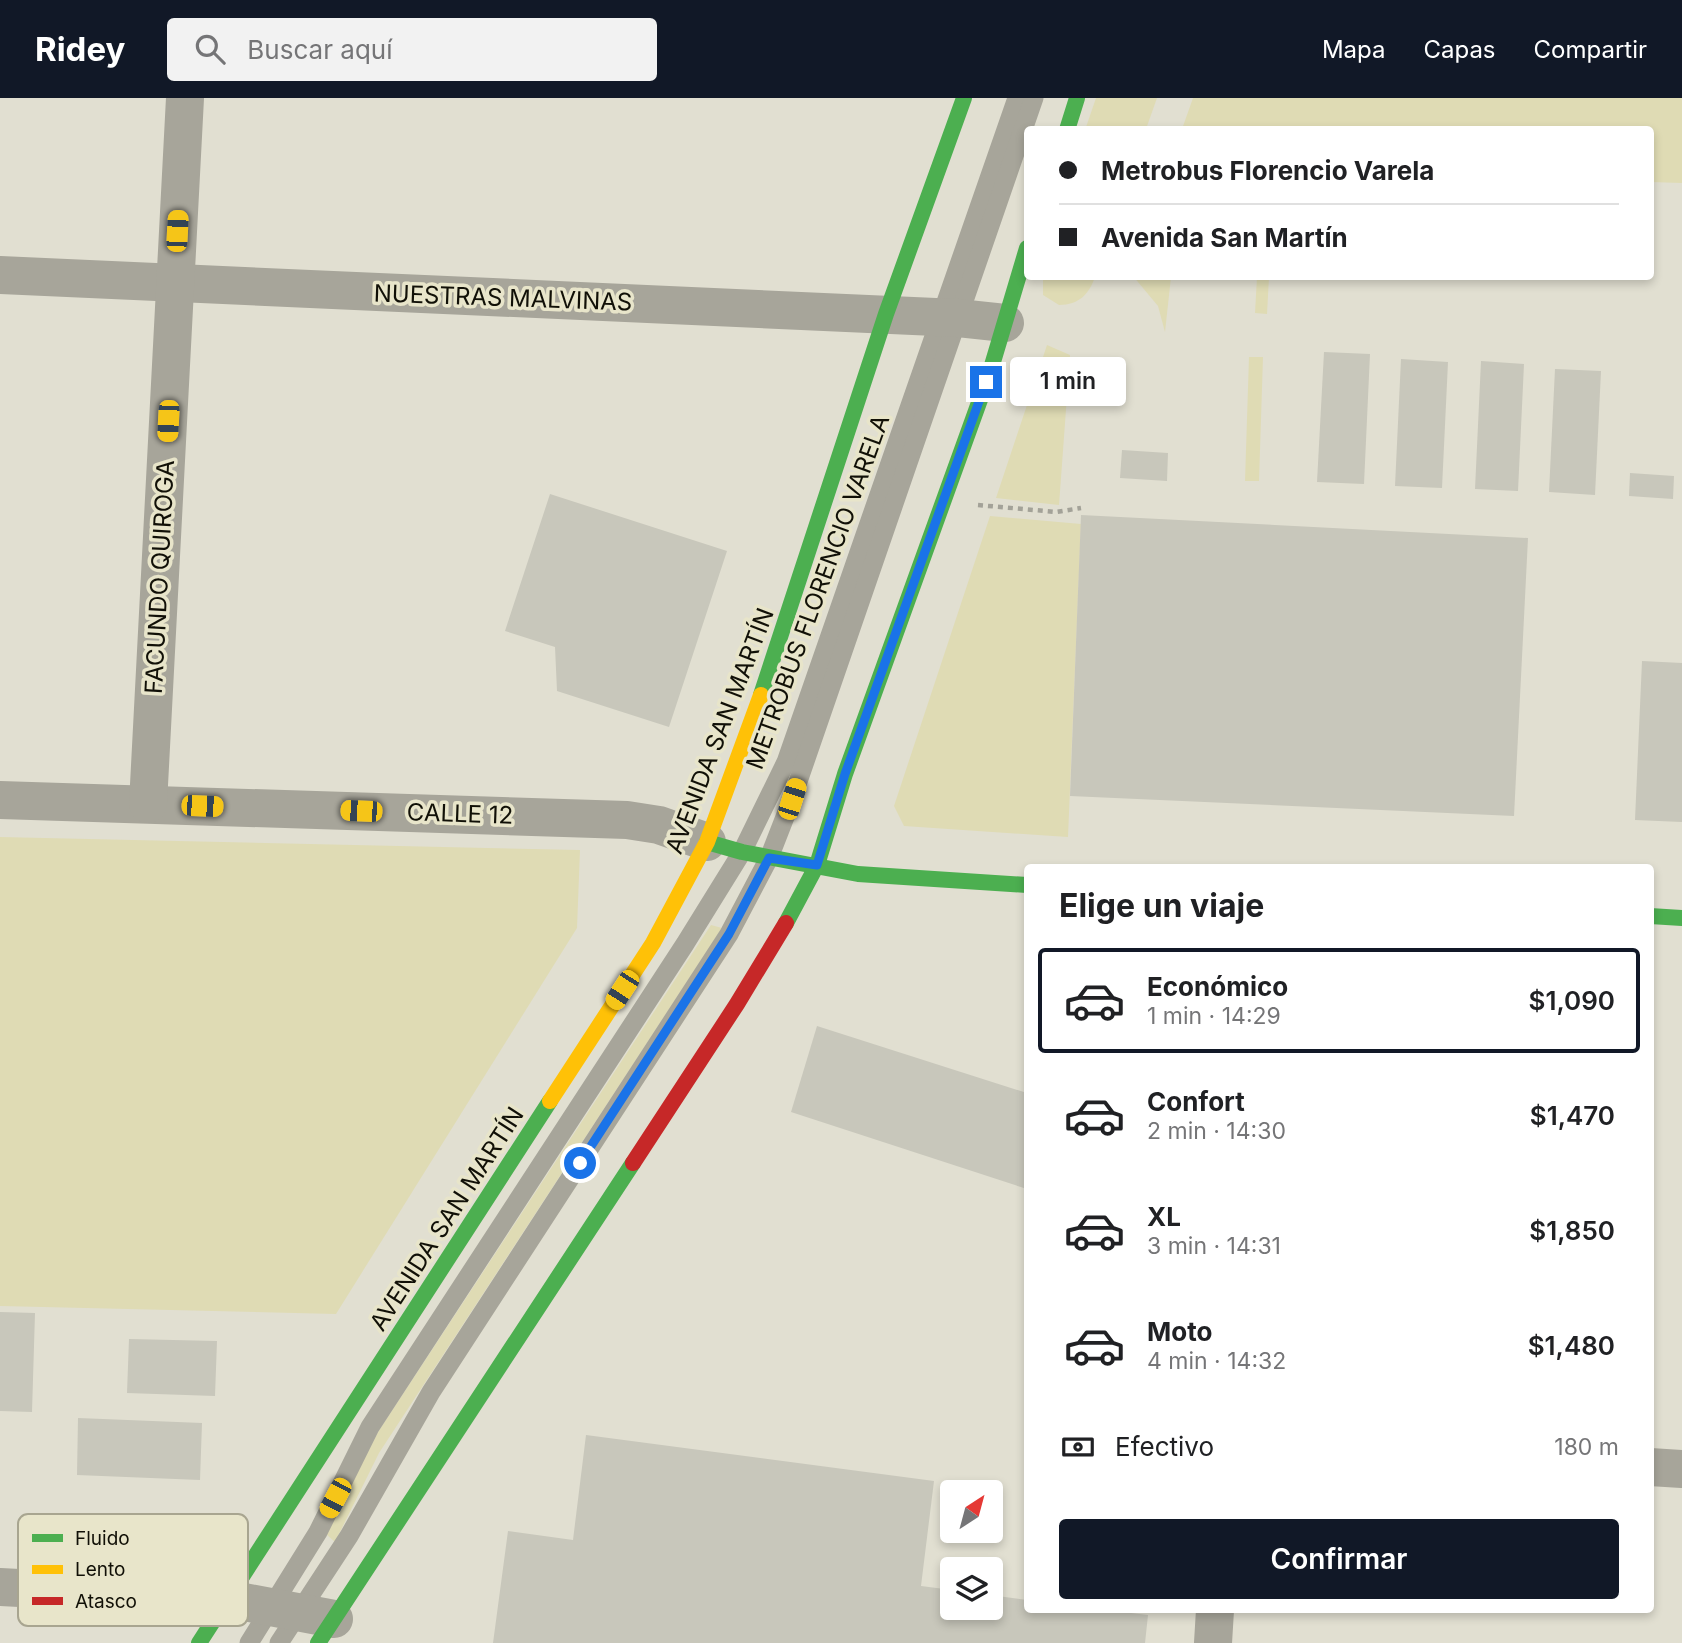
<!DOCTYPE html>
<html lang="es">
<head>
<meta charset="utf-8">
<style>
	:root { --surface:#fff; --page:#f2f2f2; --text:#202124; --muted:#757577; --line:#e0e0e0; --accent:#111827 }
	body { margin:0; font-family:Inter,sans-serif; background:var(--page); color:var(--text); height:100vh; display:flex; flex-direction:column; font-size:26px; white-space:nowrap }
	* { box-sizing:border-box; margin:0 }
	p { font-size:23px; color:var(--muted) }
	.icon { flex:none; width:38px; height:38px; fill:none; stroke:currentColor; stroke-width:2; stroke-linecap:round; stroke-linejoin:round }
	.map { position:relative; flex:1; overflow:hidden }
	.side { position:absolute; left:1024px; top:766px; width:630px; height:749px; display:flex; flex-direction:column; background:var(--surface); border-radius:7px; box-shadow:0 4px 10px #0003 }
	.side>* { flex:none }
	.guide { position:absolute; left:1024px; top:28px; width:630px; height:154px; border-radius:7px; box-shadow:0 4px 10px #0003; display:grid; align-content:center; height:154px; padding:0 35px; background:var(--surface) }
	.needle { width:46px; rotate:36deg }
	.fabs { position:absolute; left:940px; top:1382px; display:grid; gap:14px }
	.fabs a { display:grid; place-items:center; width:63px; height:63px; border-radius:7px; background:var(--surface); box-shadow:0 4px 10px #0003; font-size:35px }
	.end { position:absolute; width:32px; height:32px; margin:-16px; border:9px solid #1a73e8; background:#fff; box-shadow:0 0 0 4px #fff }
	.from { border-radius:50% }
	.bubble { position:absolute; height:49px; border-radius:7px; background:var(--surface); box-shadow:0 4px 10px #0003; font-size:23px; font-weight:600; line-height:49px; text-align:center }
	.car { position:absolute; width:21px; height:42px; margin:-21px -10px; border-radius:9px; box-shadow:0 0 5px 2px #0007; background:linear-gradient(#f5c518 24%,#345 0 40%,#f5c518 0 76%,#345 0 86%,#f5c518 0) }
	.guide b { display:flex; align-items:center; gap:24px; height:66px; font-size:26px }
	.guide b+b { border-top:2px solid var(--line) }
	.guide i { width:18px; height:18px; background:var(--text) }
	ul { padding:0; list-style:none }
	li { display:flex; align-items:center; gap:21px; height:105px; margin:0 14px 10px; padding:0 21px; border:4px solid transparent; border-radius:7px }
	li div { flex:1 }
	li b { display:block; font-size:26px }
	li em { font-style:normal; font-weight:600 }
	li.selected { border-color:var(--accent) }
	li>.icon { width:63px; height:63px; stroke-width:1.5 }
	h2 { padding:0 35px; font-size:32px; line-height:84px }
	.pay { display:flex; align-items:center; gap:18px; height:77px; padding:0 35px; font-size:26px }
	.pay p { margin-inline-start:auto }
	.button { display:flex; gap:14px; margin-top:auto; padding:14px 35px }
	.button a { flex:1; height:80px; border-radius:7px; background:var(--accent); color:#fff; font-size:28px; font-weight:600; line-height:80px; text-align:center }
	header { display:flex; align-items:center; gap:42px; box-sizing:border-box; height:98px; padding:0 35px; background:var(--accent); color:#fff }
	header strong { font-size:33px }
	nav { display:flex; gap:38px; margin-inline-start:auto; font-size:24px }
	.search { width:490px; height:63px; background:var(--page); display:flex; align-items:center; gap:18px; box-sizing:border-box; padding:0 24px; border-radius:7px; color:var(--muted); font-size:26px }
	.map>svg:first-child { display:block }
</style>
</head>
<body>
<header>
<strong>Ridey</strong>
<div class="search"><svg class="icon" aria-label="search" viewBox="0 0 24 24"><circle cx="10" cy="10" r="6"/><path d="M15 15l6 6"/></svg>Buscar aquí</div>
<nav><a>Mapa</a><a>Capas</a><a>Compartir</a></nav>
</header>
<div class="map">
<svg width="1682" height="1545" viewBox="0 0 1682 1545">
	<rect width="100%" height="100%" fill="#e1dfd1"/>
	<g fill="#dfdbb4">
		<polygon points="1096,0 1157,0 1146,31 1085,32"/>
		<polygon points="1193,0 1682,0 1682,85 1650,84 1650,32 1182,31"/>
		<polygon points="1133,178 1171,179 1165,234 1158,208"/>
		<path d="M 1043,179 L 1043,178 L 1095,179 C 1089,196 1079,207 1059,207 L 1043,197 Z"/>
		<polygon points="1257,179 1269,179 1267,216 1255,215"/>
		<polygon points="1047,247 1070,257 1059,407 996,400"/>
		<polygon points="1249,259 1263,259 1259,383 1245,383"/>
		<polygon points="990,418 1081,426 1068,739 904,728 894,708"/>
		<polygon points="0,739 580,752 577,830 336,1216 0,1208"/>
		<polygon points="711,827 722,830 379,1355 335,1444 326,1436 378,1334"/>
	</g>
	<g fill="#c8c7bb">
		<polygon points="1324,254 1370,256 1364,386 1317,384"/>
		<polygon points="1401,261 1448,264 1442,390 1395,388"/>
		<polygon points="1481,263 1524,266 1518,393 1475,391"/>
		<polygon points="1555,271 1601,273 1595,397 1549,394"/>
		<polygon points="1122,352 1168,355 1167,383 1120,380"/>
		<polygon points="1630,375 1674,378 1673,401 1629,398"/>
		<polygon points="550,396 727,453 669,629 557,593 555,549 505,533"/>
		<polygon points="1081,417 1528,440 1514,718 1070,698"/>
		<polygon points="1642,563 1682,565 1682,724 1635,722"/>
		<polygon points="817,928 1027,995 1027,1091 791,1014"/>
		<polygon points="0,1214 35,1215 32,1314 0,1313"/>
		<polygon points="129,1241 217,1243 215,1298 127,1295"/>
		<polygon points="78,1320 202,1325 200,1382 77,1377"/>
		<polygon points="586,1337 934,1383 921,1488 952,1492 952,1510 990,1510 990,1497 1027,1502 1027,1512 1106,1512 1148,1517 1145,1545 493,1545 508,1433 573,1442"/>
	</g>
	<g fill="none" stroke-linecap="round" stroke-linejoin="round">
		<polyline stroke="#a3a298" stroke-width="4.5" stroke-dasharray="5 5" stroke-linecap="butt" points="978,407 1056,414 1081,410"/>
		<g stroke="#a7a59a" stroke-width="19">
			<polyline points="249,1545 318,1434 370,1329 685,846 742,754 786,664 1017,0"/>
			<polyline points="279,1545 349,1438 431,1294 729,836 769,760 792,701 1034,0"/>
		</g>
		<g stroke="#a7a59a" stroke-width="38">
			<polyline points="0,177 958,220 1005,225"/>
			<polyline points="0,702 627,722 659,727 707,744"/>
			<polyline points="148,706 185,0"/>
			<polyline points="1650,1369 1682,1371"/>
			<polyline points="0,1489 228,1501 334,1521"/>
			<polyline points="1213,1545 1215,1512"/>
		</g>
		<g stroke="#4caf50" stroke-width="16">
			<polyline points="1067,32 1077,0"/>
			<polyline points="761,597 886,216 964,0"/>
			<polyline points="707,744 742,754 858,776 1027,787"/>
			<polyline points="1650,818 1682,820"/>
			<polyline points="786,825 817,767 845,676 990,274 1027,150"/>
			<polyline points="199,1545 550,1003"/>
			<polyline points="318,1545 633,1065"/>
		</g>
		<polyline stroke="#ffc107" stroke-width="16" points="550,1003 653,845 707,744 761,597"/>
		<polyline stroke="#c62828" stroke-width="16" points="633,1065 737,906 786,825"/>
	</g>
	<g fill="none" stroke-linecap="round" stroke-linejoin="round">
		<polyline stroke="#1a73e8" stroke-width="9" points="580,1065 729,836 769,760 817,767 845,676 986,284"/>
	</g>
	<g text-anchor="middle" stroke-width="7" stroke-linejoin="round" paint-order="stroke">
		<g font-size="24" fill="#111007" stroke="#e8e5ca">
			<text transform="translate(503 200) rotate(2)" y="8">NUESTRAS MALVINAS</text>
			<text transform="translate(160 479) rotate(-87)" y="8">FACUNDO QUIROGA</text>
			<text transform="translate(818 494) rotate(-70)" y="8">METROBUS FLORENCIO VARELA</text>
			<text transform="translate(720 633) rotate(-69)" y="8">AVENIDA SAN MARTÍN</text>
			<text transform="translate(460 716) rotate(2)" y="8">CALLE 12</text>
			<text transform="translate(447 1121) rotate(-57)" y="8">AVENIDA SAN MARTÍN</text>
		</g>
	</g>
	<rect x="18" y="1416" width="230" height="112" rx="10" fill="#e8e5ca" stroke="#a8a590" stroke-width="2"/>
	<rect x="32" y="1436" width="31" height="8" fill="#4caf50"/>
	<rect x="32" y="1467" width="31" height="9" fill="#ffc107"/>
	<rect x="32" y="1499" width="31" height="8" fill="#c62828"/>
	<g font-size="19" fill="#111007">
		<text x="75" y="1447">Fluido</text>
		<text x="75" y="1478">Lento</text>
		<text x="75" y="1510">Atasco</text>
	</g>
</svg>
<div class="fabs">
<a><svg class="needle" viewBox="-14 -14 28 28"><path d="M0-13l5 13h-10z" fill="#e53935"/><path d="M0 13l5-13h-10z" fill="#757577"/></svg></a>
<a><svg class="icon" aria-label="layers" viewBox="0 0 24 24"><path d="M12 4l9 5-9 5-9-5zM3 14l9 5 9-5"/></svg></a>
</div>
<i class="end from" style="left:580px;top:1065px"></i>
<i class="end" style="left:986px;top:284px"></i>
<div class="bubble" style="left:1010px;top:259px;width:116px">1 min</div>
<i class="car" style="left:177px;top:133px;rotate:3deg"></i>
<i class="car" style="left:168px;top:323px;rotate:183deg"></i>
<i class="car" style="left:792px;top:701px;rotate:18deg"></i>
<i class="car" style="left:202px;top:708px;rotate:92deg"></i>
<i class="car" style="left:361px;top:713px;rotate:272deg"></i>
<i class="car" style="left:622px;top:892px;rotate:213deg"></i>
<i class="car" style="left:335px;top:1400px;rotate:208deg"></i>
<div class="guide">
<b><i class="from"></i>Metrobus Florencio Varela</b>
<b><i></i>Avenida San Martín</b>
</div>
<section class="side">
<h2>Elige un viaje</h2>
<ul>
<li class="selected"><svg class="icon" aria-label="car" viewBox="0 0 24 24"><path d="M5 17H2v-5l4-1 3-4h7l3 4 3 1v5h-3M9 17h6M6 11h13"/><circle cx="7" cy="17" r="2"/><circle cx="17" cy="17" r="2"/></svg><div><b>Económico</b><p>1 min · 14:29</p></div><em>$1,090</em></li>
<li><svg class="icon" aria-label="car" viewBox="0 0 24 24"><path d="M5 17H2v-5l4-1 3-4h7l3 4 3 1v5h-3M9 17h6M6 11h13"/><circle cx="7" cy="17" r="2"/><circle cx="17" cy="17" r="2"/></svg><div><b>Confort</b><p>2 min · 14:30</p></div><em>$1,470</em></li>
<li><svg class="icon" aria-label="car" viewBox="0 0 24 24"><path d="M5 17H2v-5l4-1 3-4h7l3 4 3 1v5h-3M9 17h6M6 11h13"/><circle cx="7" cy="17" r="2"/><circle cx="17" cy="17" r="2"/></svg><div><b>XL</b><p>3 min · 14:31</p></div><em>$1,850</em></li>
<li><svg class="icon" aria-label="car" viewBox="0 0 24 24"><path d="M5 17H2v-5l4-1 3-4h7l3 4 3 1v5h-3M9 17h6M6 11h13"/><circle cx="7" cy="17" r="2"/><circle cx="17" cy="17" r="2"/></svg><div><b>Moto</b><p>4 min · 14:32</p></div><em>$1,480</em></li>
</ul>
<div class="pay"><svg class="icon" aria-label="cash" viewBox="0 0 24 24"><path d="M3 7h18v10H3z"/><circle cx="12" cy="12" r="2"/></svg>Efectivo<p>180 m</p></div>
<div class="button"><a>Confirmar</a></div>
</section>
</div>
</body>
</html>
